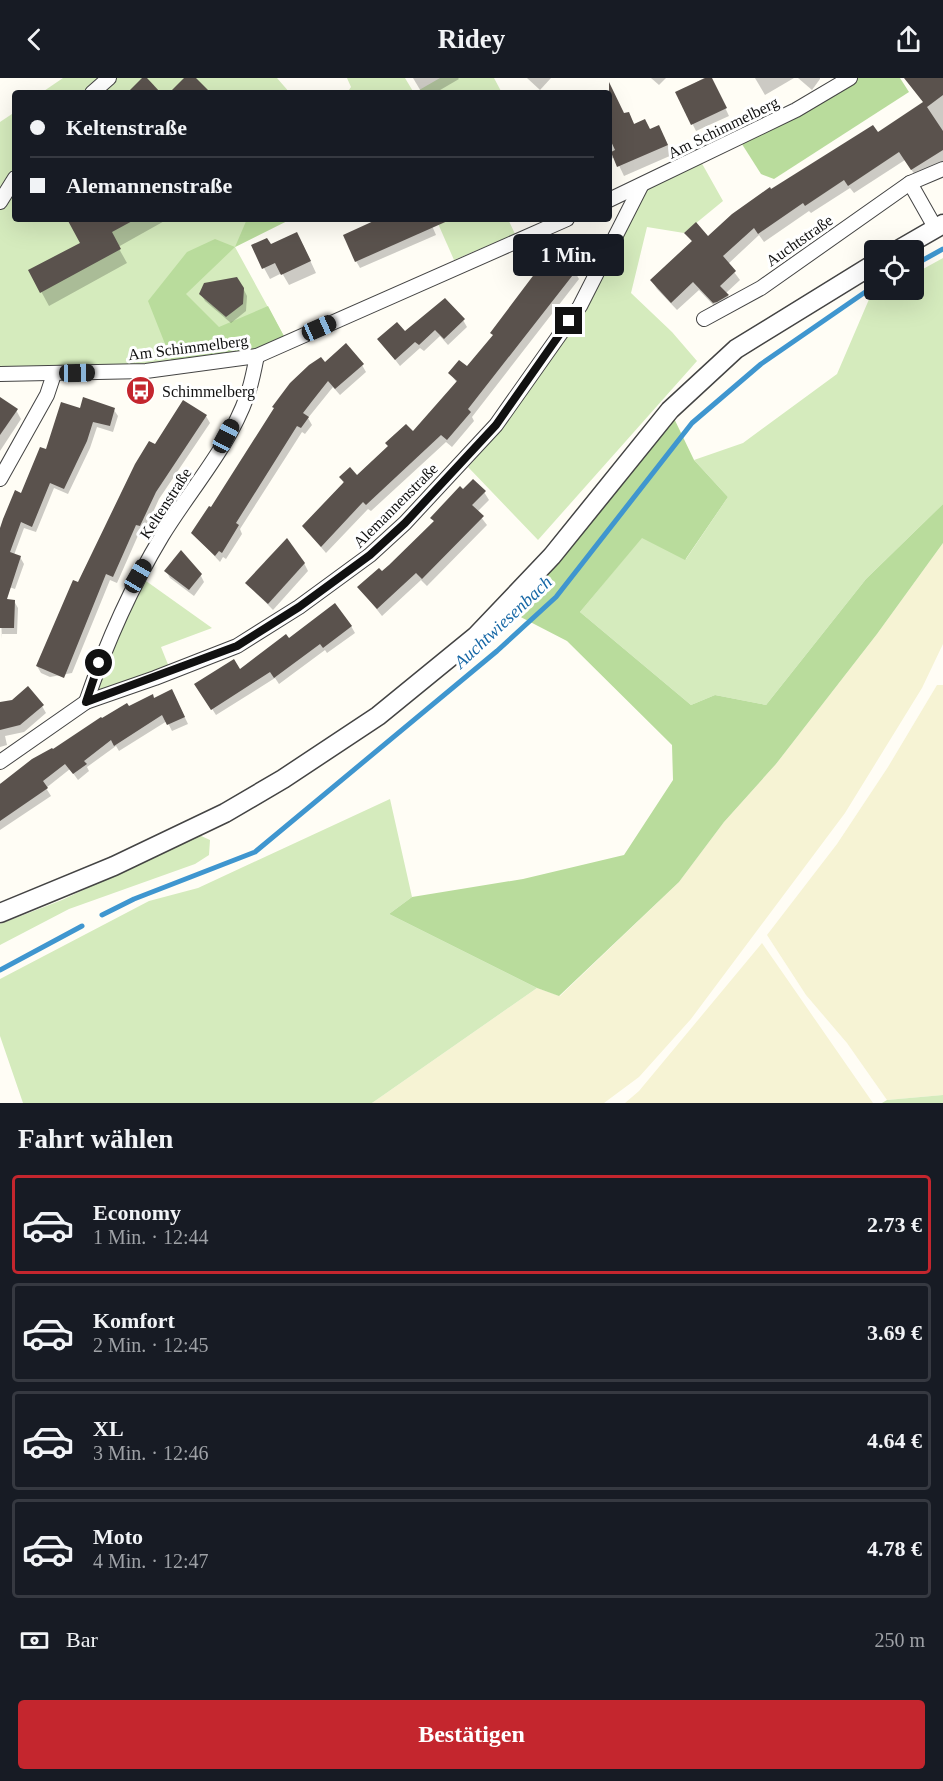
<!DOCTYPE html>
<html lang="de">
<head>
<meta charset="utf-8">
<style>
	:root { --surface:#171b24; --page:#20242c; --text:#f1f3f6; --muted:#9ea1a6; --line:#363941; --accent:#c4262e }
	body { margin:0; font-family:"Times New Roman",serif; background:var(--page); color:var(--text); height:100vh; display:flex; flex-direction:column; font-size:22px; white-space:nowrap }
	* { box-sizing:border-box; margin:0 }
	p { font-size:20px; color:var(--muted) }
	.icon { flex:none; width:33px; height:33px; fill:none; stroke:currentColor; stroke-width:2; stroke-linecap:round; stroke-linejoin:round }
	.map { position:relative; height:1025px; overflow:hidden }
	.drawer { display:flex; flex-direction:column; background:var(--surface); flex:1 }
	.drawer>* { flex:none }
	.banner { position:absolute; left:12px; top:12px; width:600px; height:132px; border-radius:6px; box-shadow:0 6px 24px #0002; display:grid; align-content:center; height:132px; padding:0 18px; background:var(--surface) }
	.buttons { position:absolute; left:864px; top:162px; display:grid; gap:12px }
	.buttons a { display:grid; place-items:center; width:60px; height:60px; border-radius:6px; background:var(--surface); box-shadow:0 6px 24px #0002; font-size:30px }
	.end { position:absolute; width:27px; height:27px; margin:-14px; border:8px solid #111; background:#fff; box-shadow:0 0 0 3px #fff }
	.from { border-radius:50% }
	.bubble { position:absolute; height:42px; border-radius:6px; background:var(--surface); box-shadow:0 6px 24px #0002; font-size:20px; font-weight:700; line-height:42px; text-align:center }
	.car { position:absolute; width:18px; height:36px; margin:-18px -9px; border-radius:8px; box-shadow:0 0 4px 2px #0007; background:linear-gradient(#222 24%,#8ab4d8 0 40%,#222 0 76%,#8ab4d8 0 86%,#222 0) }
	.banner b { display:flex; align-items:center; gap:21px; height:57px; font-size:22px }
	.banner b+b { border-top:2px solid var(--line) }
	.banner i { width:15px; height:15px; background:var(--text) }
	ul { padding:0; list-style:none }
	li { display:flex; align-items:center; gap:18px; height:99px; margin:0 12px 9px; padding:0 6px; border:3px solid var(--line); border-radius:6px }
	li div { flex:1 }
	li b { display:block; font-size:22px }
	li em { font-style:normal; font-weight:700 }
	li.on { border-color:var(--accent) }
	li>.icon { width:54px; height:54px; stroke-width:1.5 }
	h2 { padding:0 18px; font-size:27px; line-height:72px }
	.pay { display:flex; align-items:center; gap:15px; height:66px; padding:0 18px; font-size:22px }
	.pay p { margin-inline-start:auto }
	.cta { display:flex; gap:12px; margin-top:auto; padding:12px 18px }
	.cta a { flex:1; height:69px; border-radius:6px; background:var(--accent); color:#fff; font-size:24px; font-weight:700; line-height:69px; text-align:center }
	header { display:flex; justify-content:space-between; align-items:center; height:78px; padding:0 18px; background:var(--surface); font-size:27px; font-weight:700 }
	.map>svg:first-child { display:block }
</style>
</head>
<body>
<header><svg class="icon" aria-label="back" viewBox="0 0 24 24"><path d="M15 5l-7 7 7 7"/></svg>Ridey<svg class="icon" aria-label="share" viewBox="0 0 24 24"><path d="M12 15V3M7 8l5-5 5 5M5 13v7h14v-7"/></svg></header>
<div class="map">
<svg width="943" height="1025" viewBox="0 0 943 1025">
	<rect width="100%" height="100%" fill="#fffdf5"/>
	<g fill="#f6f3d4">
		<polygon points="943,465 943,566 922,610 845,735 691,941 639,999 604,1025 372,1025 537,910 560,918 679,804 724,744 776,686 877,556"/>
		<polygon points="937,607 943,607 943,1017 887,1022 847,965 806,917 767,857 837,766 888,689"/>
		<polygon points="762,865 873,1025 625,1025 639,1013"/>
	</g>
	<g fill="#d5ebbd">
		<polygon points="63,0 105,0 87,15 41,15"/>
		<polygon points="114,0 277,0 290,15 96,15"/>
		<polygon points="347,0 405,0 414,15 440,0 494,0 502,15 347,15 351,9"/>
		<polygon points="15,34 15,92 0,117 0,44"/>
		<polygon points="700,82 723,123 684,155 647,149 631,215 672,254 697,283 538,462 468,389 502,350 585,231 645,110"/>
		<polygon points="15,106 15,141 291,141 235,169 286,262 146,290 0,293 0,131"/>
		<polygon points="436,141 508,141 515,156 454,182"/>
		<polygon points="943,180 943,426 866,501 766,627 715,617 691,627 580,534 642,459 686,481 728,419 694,382 743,365 837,296 870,219 884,212 914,212 914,196"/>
		<polygon points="139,498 212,550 161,569 171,594 86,624"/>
		<polygon points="390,721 412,819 389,836 537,910 372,1025 23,1025 0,958 0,901 149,823 198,810"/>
		<polygon points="199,757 210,762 209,777 195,786 69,831 0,867 0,846 62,822"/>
		<polygon points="943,1017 943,1025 882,1025 887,1022"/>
	</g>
	<g fill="#b9dc9c">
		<polygon points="855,0 900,0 909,14 774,101 761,96 740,63"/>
		<polygon points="247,141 291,141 235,169 186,216 219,249 268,228 286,262 256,274 173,286 148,223 187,174 215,161 235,169"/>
		<polygon points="670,332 694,382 728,419 685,482 642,460 580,534 691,627 715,617 766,627 866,501 943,426 943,465 877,556 776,686 724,744 679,804 559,918 537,910 389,836 412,819 523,801 624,777 673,702 672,667 567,563 503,530"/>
	</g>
	<g fill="#0003">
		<polygon points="413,0 458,0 459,1 435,15 422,15"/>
		<polygon points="527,0 551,0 540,12"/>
		<polygon points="651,0 666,0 659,7"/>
		<polygon points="704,0 711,0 729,38 696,53 677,15"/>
		<polygon points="755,0 794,0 765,17"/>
		<polygon points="798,0 820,0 820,1 812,12"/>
		<polygon points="905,0 943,0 943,83 917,100 905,82 854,115 850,110 811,135 809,133 764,164 759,157 728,186 740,202 726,215 733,226 719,233 699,212 677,232 657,211 652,203 693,165 686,155 708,160 771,113 877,56 924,25"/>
		<polygon points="609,23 625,39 629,37 635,47 664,58 672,77 624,98 615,79 609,82"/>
		<polygon points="68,141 168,141 118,169 127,185 49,228 30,193 82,165"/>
		<polygon points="383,141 429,141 436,157 360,190 356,183"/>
		<polygon points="303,167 316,195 289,207 282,195 270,201 264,190 270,168"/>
		<polygon points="575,194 579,201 472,339 474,343 452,369 446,364 371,433 368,431 326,475 303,448 344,406 341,400 357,399 413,355 457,305 450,295 467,291 494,258 492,255"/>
		<polygon points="243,210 247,218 246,233 231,245 205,223 201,216"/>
		<polygon points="463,242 467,249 448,267 440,258 424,273 420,270 400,288 379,261"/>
		<polygon points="325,286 362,287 366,294 340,317 333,309 308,340 312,347 305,356 302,354 240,451 242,456 226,481 223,479 220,484 193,455"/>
		<polygon points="0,321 16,332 21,341 0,373"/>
		<polygon points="81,332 114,332 118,338 113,354 97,349 90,370 68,416 54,410 36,454 24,450 14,477 20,479 24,486 15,511 0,506 0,452 47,373"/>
		<polygon points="206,338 210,345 159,421 144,454 140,453 117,505 110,502 72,595 50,599 41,595 37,588 79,506 155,369"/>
		<polygon points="463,413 484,414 489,422 477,434 487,447 427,508 421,502 382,538 359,509 381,495 435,445 432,440"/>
		<polygon points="304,485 308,493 273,532 247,505"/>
		<polygon points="166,493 200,496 204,504 194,518 170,500"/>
		<polygon points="0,523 14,523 18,530 17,556 2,556 2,561"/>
		<polygon points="351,548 355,555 327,575 325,572 279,606 275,600 216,637 196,606 239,593 288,562"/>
		<polygon points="175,619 188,646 172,653 167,643 119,673 116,668 87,689 89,693 78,702 70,691 46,710 51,718 0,752 0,705 2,707 102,642 154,621"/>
		<polygon points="0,626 42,628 46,635 24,654 5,658 7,667 0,669"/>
	</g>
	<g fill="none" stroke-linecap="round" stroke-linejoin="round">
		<g stroke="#3f96cf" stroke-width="5">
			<polyline points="914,187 943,171"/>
			<polyline points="102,837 134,821 255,774 497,573 556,519 692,345 761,286 874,208"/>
			<polyline points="0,892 82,848"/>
		</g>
	</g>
	<g fill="#5a524d">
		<polygon points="142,0 147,0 161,15 127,15"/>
		<polygon points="184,0 196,0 211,15 169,15"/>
		<polygon points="705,0 712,0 727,30 691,47 675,14"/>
		<polygon points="904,0 943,0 943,17 927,29 943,53 943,72 911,92 899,74 848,108 844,102 805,128 803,125 758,156 754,150 723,178 736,193 720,208 729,217 717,224 713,225 693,204 671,225 650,202 692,163 684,155 696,144 708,158 732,136 770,109 771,111 873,47 878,54 923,24"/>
		<polygon points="609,4 624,35 629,34 634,46 645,41 650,51 659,47 668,67 617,89 611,74 615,72 609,59"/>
		<polygon points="67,141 136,141 112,154 121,171 40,215 28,192 80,165"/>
		<polygon points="378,141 452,141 355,184 343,157"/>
		<polygon points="297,154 311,183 281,197 275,185 262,191 251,167 267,160 271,166"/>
		<polygon points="551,174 576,193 468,331 471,334 447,362 441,357 366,427 363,424 321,469 302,448 344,404 339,399 350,389 357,397 388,368 385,365 406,346 413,353 457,303 448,295 459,282 467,288 493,257 490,255"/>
		<polygon points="237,199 244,210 243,226 226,239 199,216 204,205"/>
		<polygon points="445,220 465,241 444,261 435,252 419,267 415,264 395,282 377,261 397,244 405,253"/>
		<polygon points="346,265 364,286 335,311 328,303 313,322 303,335 309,339 301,350 297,348 236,445 239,447 222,475 219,473 215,478 191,455 209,428 211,429 274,330 272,329 290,305 309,287 321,279 325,284"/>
		<polygon points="0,319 18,331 0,357"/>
		<polygon points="83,319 115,330 110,348 93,344 87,363 64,411 50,405 32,449 21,444 10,474 21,478 7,521 15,522 14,550 0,550 0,450 3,441 15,412 21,415 40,369 46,371 61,324 80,330"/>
		<polygon points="183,322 207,337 156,414 140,448 136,447 113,499 106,496 64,600 36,588 73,502 78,504 135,386 149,363 155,366"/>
		<polygon points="473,401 486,413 472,427 484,438 422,501 416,495 377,531 357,509 379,490 382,493 389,487 434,443 430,440 460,408 463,411"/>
		<polygon points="287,460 305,485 268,526 245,505"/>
		<polygon points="181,472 202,496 189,512 164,493"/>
		<polygon points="335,525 352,548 323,570 320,566 274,600 270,594 211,632 194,606 234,581 240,591 286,556 289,560"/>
		<polygon points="28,608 44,627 20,647 0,652 0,624 12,622"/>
		<polygon points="172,611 185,639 167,647 162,637 114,668 111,662 84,683 87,686 73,696 65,686 43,703 48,710 0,743 0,706 32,681 52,670 53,671 101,639 102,640 127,625 129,628 153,616 154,620"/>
	</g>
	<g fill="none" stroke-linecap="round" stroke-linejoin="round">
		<defs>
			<g id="minor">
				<polyline points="92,15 109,0"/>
				<polyline points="910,105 936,151"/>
				<polyline points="609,122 796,32 850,0"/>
				<polyline points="0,124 15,100"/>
				<polyline points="704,241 761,210 910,105 943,91"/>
				<polyline points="0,296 146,293 257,278 567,141"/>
				<polyline points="0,401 47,317 54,296"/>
				<path d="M 86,624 C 106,566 130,511 162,458 C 190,412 229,369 247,318 C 252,305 254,291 257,278"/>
				<polyline points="0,684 86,624 155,600 237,568 299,529 370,477 405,445 496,347 580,228 641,108"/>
			</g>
			<g id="tertiary">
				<polyline points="898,172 943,146"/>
				<polyline points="0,835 114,788 225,735 283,701 378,638 476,558 552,478 670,332 736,271 874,186"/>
			</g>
		</defs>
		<use href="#minor" stroke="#444" stroke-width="16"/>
		<use href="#tertiary" stroke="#444" stroke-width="21"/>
		<use href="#minor" stroke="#fff" stroke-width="14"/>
		<use href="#tertiary" stroke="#fff" stroke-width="18"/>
	</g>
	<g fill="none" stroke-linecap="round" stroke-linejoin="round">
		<polyline stroke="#111" stroke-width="8" points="99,585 86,624 237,568 299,529 370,477 405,445 496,347 569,243"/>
	</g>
	<defs>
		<symbol id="bus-disc" viewBox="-11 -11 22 22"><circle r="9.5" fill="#c4262e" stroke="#fff"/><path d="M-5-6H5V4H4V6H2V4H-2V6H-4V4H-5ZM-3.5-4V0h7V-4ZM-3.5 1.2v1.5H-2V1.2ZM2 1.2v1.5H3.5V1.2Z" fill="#fff"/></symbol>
	</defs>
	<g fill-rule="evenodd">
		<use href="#bus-disc" x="124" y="296" width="33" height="33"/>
	</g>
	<g text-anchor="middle" stroke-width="6" stroke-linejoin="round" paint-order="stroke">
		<g font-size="16" fill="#111" stroke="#fff">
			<text transform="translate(723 49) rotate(-26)" y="6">Am Schimmelberg</text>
			<text transform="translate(799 162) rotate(-35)" y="6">Auchtstraße</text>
			<text transform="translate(188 269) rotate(-7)" y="6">Am Schimmelberg</text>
			<text transform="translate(165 425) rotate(-57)" y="6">Keltenstraße</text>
			<text transform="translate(395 427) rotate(-45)" y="6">Alemannenstraße</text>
		</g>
		<g font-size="16" fill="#111" stroke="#fff" text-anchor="start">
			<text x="162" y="319">Schimmelberg</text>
		</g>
		<g font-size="18" font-style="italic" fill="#1768a6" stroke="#fff">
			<text transform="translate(503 544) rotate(-43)" y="6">Auchtwiesenbach</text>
		</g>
	</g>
</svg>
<div class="buttons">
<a><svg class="icon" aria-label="locate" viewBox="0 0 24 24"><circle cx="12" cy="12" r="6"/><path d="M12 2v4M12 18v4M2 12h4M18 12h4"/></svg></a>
</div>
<i class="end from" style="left:99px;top:585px"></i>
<i class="end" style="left:569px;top:243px"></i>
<div class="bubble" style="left:513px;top:156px;width:111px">1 Min.</div>
<i class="car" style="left:319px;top:250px;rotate:66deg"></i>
<i class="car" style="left:77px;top:295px;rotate:89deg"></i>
<i class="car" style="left:226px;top:358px;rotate:28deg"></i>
<i class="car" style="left:138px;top:498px;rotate:30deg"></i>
<div class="banner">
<b><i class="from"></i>Keltenstraße</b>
<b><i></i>Alemannenstraße</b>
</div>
</div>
<section class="drawer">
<h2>Fahrt wählen</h2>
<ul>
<li class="on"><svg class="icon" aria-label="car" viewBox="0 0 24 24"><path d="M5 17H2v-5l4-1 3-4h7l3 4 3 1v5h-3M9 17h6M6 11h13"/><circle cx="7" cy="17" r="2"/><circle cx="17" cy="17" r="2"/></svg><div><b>Economy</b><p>1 Min. · 12:44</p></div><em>2.73 €</em></li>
<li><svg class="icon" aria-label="car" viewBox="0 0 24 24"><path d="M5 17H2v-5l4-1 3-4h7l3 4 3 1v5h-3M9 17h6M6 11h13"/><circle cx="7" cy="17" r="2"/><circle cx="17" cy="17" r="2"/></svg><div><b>Komfort</b><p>2 Min. · 12:45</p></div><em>3.69 €</em></li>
<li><svg class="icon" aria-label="car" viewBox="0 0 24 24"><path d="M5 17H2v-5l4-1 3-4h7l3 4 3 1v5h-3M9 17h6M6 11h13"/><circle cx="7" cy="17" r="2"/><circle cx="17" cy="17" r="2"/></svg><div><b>XL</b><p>3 Min. · 12:46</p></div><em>4.64 €</em></li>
<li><svg class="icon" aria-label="car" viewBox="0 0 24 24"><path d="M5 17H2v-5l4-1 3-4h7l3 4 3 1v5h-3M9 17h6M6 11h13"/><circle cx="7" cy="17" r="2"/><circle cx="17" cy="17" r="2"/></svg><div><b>Moto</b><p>4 Min. · 12:47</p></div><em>4.78 €</em></li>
</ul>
<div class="pay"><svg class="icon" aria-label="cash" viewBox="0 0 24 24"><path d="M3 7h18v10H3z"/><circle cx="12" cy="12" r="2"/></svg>Bar<p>250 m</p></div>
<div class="cta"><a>Bestätigen</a></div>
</section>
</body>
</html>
